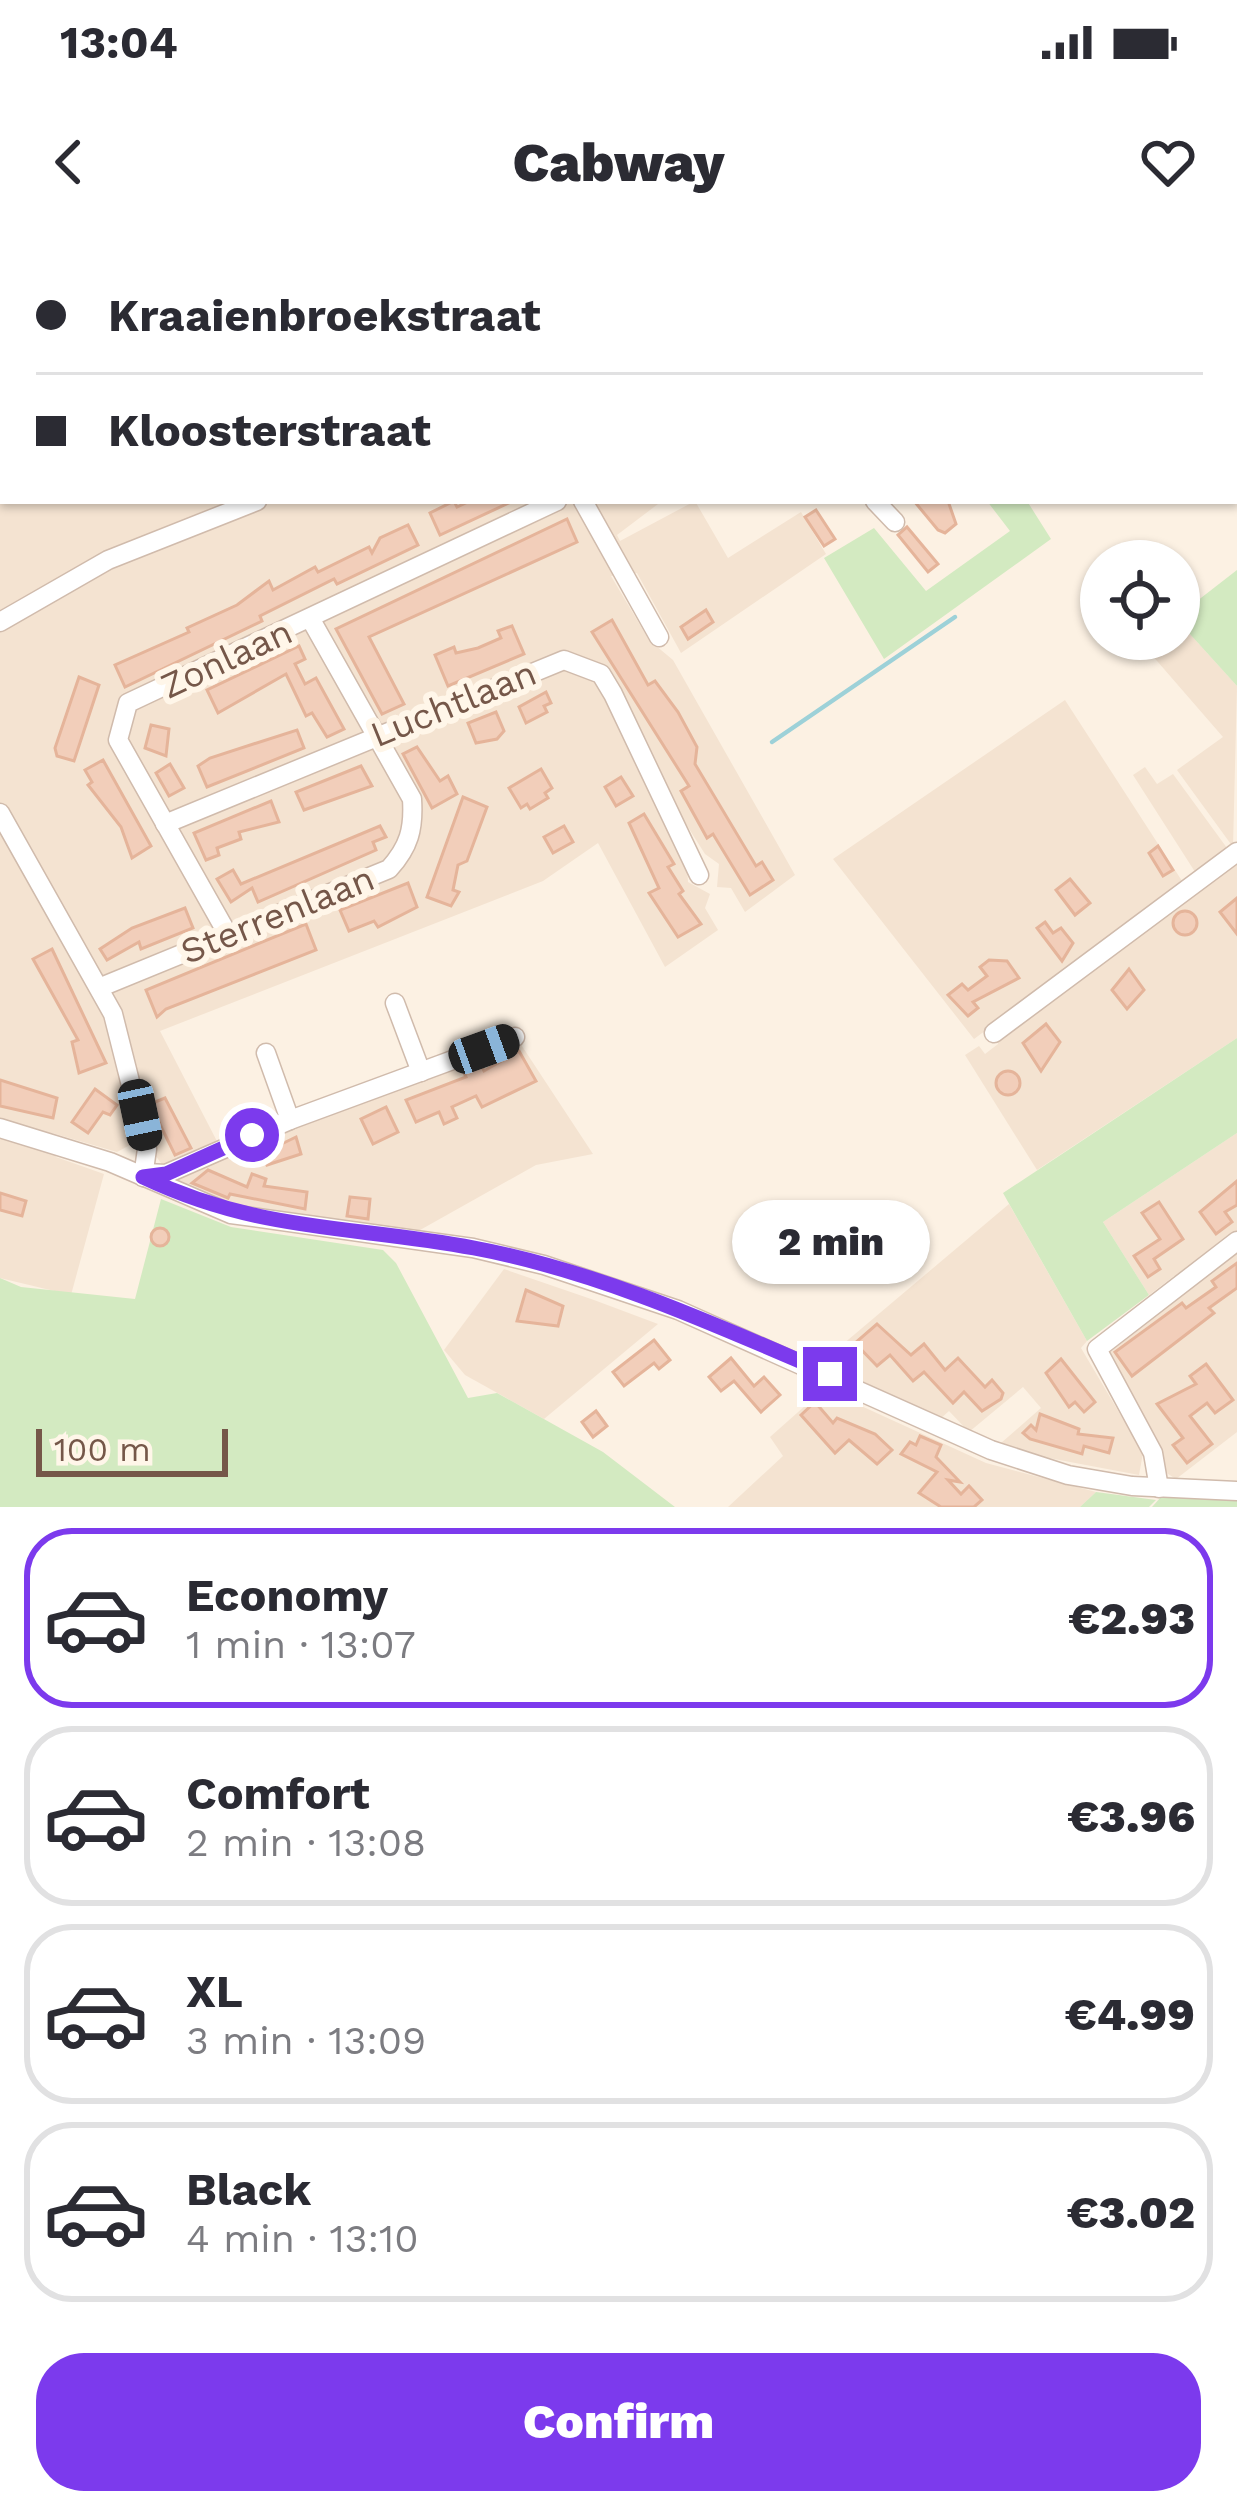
<!DOCTYPE html>
<html lang="en">
<head>
<meta charset="utf-8">
<style>
	:root { --surface:#fff; --page:#f7f7f7; --text:#2b2b33; --muted:#7c7c81; --line:#e1e1e2; --accent:#7c3aed }
	body { margin:0; font-family:"Work Sans",sans-serif; background:var(--page); color:var(--text); height:100vh; display:flex; flex-direction:column; font-size:45px; white-space:nowrap }
	* { box-sizing:border-box; margin:0 }
	p { font-size:39px; color:var(--muted) }
	.icon { flex:none; width:66px; height:66px; fill:none; stroke:currentColor; stroke-width:2; stroke-linecap:round; stroke-linejoin:round }
	.map { position:relative; height:1267px; overflow:hidden }
	.drawer { display:flex; flex-direction:column; background:var(--surface); flex:1 }
	.drawer>* { flex:none }
	.guide { position:absolute; left:0px; top:0px; width:1239px; height:264px; box-shadow:0 3px 9px #0004; display:grid; align-content:center; height:264px; padding:0 36px; background:var(--surface) }
	.controls { position:absolute; left:1080px; top:300px; display:grid; gap:24px }
	.controls a { display:grid; place-items:center; width:120px; height:120px; border-radius:50%; background:var(--surface); box-shadow:0 3px 9px #0004; font-size:60px }
	.scale { position:absolute; left:36px; bottom:30px; width:192px; box-sizing:border-box; padding-left:12px; border:6px solid #755749; border-top:0; font-size:33px; line-height:42px; white-space:nowrap; color:#755749; -webkit-text-stroke:9px #fff6e9; paint-order:stroke }
	.end { position:absolute; width:54px; height:54px; margin:-27px; border:15px solid #7c3aed; background:#fff; box-shadow:0 0 0 6px #fff }
	.from { border-radius:50% }
	.bubble { position:absolute; height:84px; border-radius:42px; background:var(--surface); box-shadow:0 3px 9px #0004; font-size:39px; font-weight:800; line-height:84px; text-align:center }
	.car { position:absolute; width:36px; height:72px; margin:-36px -18px; border-radius:15px; box-shadow:0 0 9px 3px #0007; background:linear-gradient(#222 24%,#8ab4d8 0 40%,#222 0 76%,#8ab4d8 0 86%,#222 0) }
	.guide b { display:flex; align-items:center; gap:42px; height:114px; font-size:45px }
	.guide b+b { border-top:3px solid var(--line) }
	.guide i { width:30px; height:30px; background:var(--text) }
	ul { padding:21px 0 0; list-style:none }
	li { display:flex; align-items:center; gap:36px; height:180px; margin:0 24px 18px; padding:0 12px; border:6px solid var(--line); border-radius:48px }
	li div { flex:1 }
	li b { display:block; font-size:45px }
	li em { font-style:normal; font-weight:800 }
	li.on { border-color:var(--accent) }
	li>.icon { width:108px; height:108px; stroke-width:1.5 }
	.cta { display:flex; gap:24px; margin-top:auto; padding:24px 36px }
	.cta a { flex:1; height:138px; border-radius:48px; background:var(--accent); color:#fff; font-size:48px; font-weight:800; line-height:138px; text-align:center }
	.status { display:flex; justify-content:space-between; align-items:center; height:84px; padding:0 60px; background:var(--surface); direction:ltr }
	.status svg { height:33px; fill:currentColor }
	header { display:flex; justify-content:space-between; align-items:center; height:156px; padding:0 36px; background:var(--surface); font-size:54px; font-weight:800 }
	.map>svg:first-child { display:block }
</style>
</head>
<body>
<div class="status"><b>13:04</b><svg viewBox="0 0 49 12"><path d="M0 12V9h3v3zM5 12V6h3v6zM10 12V3h3v9zM15 12V0h3v12zM26 1h20v11H26zM47 4h2v5h-2z"/></svg></div>
<header><svg class="icon" aria-label="back" viewBox="0 0 24 24"><path d="M15 5l-7 7 7 7"/></svg>Cabway<svg class="icon" aria-label="heart" viewBox="0 0 24 24"><path d="M12 20l-8-8c-3-5 5-10 8-4 3-6 11-1 8 4z"/></svg></header>
<div class="map">
<svg width="1237" height="1267" viewBox="0 0 1237 1267">
	<rect width="100%" height="100%" fill="#fcf1e3"/>
	<g fill="#f4e3d1">
		<polygon points="0,152 3,261 662,261 617,295 620,301 695,261 728,318 801,272 826,314 681,413 637,333 611,336 649,400 673,420 795,635 745,672 731,648 717,647 719,624 705,614 686,584 670,592 687,624 688,642 710,654 705,668 718,690 665,727 598,603 543,641 160,791 221,909 518,800 593,914 536,925 413,994 240,968 175,943 151,909 131,805 112,811 128,870 130,905 117,912 52,893 56,917 104,934 71,1055 0,1038"/>
		<polygon points="1179,382 1237,446 1233,607 1177,530 1223,497 1138,399 1179,399"/>
		<polygon points="1065,460 1184,644 1197,635 1133,535 1145,527 1157,544 1173,534 1227,608 1211,620 1219,633 1237,619 1237,798 1037,930 965,815 979,806 985,814 998,804 997,782 974,799 833,619"/>
		<polygon points="1237,893 1237,1192 1176,1239 1165,1232 1109,1113 1187,1050 1174,1036 1149,1055 1103,982"/>
		<polygon points="1009,964 1087,1101 1081,1108 1143,1213 1139,1235 1017,1212 1001,1203 1041,1168 1023,1147 969,1192 949,1171 939,1180 823,1121"/>
		<polygon points="504,1029 594,1060 658,1084 544,1179 465,1135 444,1110"/>
		<polygon points="824,1149 986,1223 1096,1252 1080,1267 728,1267 783,1216 770,1197"/>
	</g>
	<g fill="#d3eac1">
		<polygon points="987,261 1027,261 1051,299 884,419 824,318 874,288 926,351 1010,291"/>
		<polygon points="1237,330 1237,446 1179,382 1179,375"/>
		<polygon points="1237,798 1237,893 1103,982 1149,1055 1087,1101 1003,953"/>
		<polygon points="161,959 231,987 383,1010 396,1023 468,1158 497,1153 603,1212 675,1267 0,1267 0,1038 21,1047 135,1059"/>
		<polygon points="1096,1252 1156,1260 1149,1267 1080,1267"/>
		<polygon points="1161,1257 1237,1259 1237,1267 1152,1267"/>
	</g>
	<g fill="none" stroke-linecap="round" stroke-linejoin="round">
		<g stroke="#9dd1d8" stroke-width="4.5">
			<polyline points="740,0 741,3"/>
			<polyline points="772,502 955,377"/>
		</g>
	</g>
	<g fill="#f2ceba" stroke="#e5b49a" stroke-width="3">
		<polygon points="454,261 457,267 470,261 513,261 440,295 430,273"/>
		<polygon points="914,261 948,261 956,284 945,293 938,290"/>
		<polygon points="816,270 835,299 824,306 805,277"/>
		<polygon points="567,279 577,302 369,397 404,464 382,474 336,389"/>
		<polygon points="408,285 418,305 337,344 334,339 260,376 262,381 125,447 115,425 189,392 187,388 237,365 269,341 273,350 315,327 318,332 369,307 372,313 380,298"/>
		<polygon points="907,287 938,324 928,332 898,295"/>
		<polygon points="706,370 713,382 688,399 681,387"/>
		<polygon points="612,380 648,445 655,441 678,472 697,507 695,524 756,626 762,622 773,640 750,655 713,594 707,598 681,551 689,546 592,392"/>
		<polygon points="512,386 524,414 448,446 435,415 454,407 456,413 478,408 501,398 498,391"/>
		<polygon points="299,406 305,419 295,424 305,444 316,438 344,489 327,497 312,473 306,476 286,434 218,473 207,450"/>
		<polygon points="79,437 99,445 74,521 57,516 55,508"/>
		<polygon points="546,452 551,463 544,466 547,472 526,483 519,467"/>
		<polygon points="496,472 504,491 497,499 476,503 468,483"/>
		<polygon points="151,485 169,489 166,516 145,508"/>
		<polygon points="297,490 304,508 207,547 198,526 210,518"/>
		<polygon points="417,507 440,541 448,536 457,554 432,568 403,514"/>
		<polygon points="103,520 151,606 132,618 121,587 88,545 92,542 85,530"/>
		<polygon points="170,524 184,548 169,556 156,533"/>
		<polygon points="361,526 372,546 304,570 296,552"/>
		<polygon points="541,529 552,548 545,553 548,558 530,569 527,564 521,568 509,548"/>
		<polygon points="621,537 633,556 616,566 605,547"/>
		<polygon points="463,557 487,567 467,621 458,625 453,650 459,652 451,666 427,657"/>
		<polygon points="271,561 279,582 239,592 241,599 217,608 219,615 206,620 194,593"/>
		<polygon points="644,574 674,624 668,627 683,651 679,654 701,684 678,697 649,653 659,648 629,583"/>
		<polygon points="380,586 386,597 373,602 376,610 258,662 252,648 231,662 217,639 233,630 241,644"/>
		<polygon points="564,586 573,602 553,613 544,597"/>
		<polygon points="1158,606 1173,630 1163,636 1149,613"/>
		<polygon points="1070,639 1090,663 1075,675 1056,650"/>
		<polygon points="408,643 417,667 378,687 374,681 349,691 340,670"/>
		<polygon points="1237,658 1237,694 1220,672"/>
		<polygon points="185,668 193,688 141,709 139,702 107,720 100,709 132,688"/>
		<circle cx="1185" cy="683" r="12"/>
		<polygon points="1045,682 1053,693 1061,688 1073,703 1062,721 1037,688"/>
		<polygon points="306,684 316,710 166,769 157,777 146,750"/>
		<polygon points="52,709 106,823 79,833 72,802 78,800 33,719"/>
		<polygon points="989,720 1007,721 1019,738 973,762 978,768 968,776 948,755 962,744 968,750 987,736 980,727"/>
		<polygon points="1129,729 1144,750 1127,769 1112,750"/>
		<polygon points="1046,784 1060,802 1041,831 1023,803"/>
		<polygon points="519,811 536,841 482,867 476,856 452,867 457,878 444,884 439,872 416,882 406,860 466,837 464,833 481,825 484,831"/>
		<circle cx="1008" cy="843" r="12"/>
		<polygon points="0,840 57,858 53,878 0,866"/>
		<polygon points="95,849 117,865 110,875 103,872 88,893 72,882"/>
		<polygon points="165,858 191,908 175,915 150,864"/>
		<polygon points="386,867 398,892 373,904 361,879"/>
		<polygon points="296,897 301,914 267,925 263,913"/>
		<polygon points="208,930 247,947 252,934 266,939 264,946 307,952 305,969 230,954 228,958 192,943"/>
		<polygon points="1237,941 1237,965 1225,972 1232,982 1216,994 1200,972"/>
		<polygon points="0,953 26,961 22,976 0,970"/>
		<polygon points="350,957 370,959 368,979 347,976"/>
		<polygon points="1159,962 1183,999 1154,1019 1160,1029 1148,1037 1134,1016 1160,999 1142,973"/>
		<circle cx="160" cy="997" r="9"/>
		<polygon points="1237,1023 1237,1048 1209,1068 1214,1073 1132,1136 1115,1112 1182,1063 1186,1068 1216,1047 1212,1041"/>
		<polygon points="526,1050 563,1066 558,1086 517,1081"/>
		<polygon points="877,1084 911,1115 924,1104 945,1130 958,1118 985,1147 992,1140 1003,1153 1001,1159 982,1171 964,1152 953,1163 924,1132 913,1141 890,1115 877,1126 855,1103"/>
		<polygon points="654,1100 670,1120 659,1129 654,1123 624,1146 613,1132"/>
		<polygon points="731,1118 754,1146 764,1137 780,1155 761,1172 734,1141 721,1151 709,1137"/>
		<polygon points="1061,1119 1095,1162 1084,1172 1075,1162 1069,1167 1046,1133"/>
		<polygon points="1206,1124 1233,1160 1215,1173 1207,1163 1190,1176 1212,1204 1187,1223 1173,1205 1183,1198 1157,1164 1196,1144 1190,1136"/>
		<polygon points="815,1162 833,1183 837,1178 875,1194 892,1210 877,1224 849,1200 835,1213 801,1175"/>
		<polygon points="596,1171 607,1186 593,1197 582,1182"/>
		<polygon points="1040,1174 1079,1189 1078,1194 1113,1198 1109,1213 1084,1206 1082,1214 1030,1199 1023,1193 1031,1185 1036,1190"/>
		<polygon points="920,1196 941,1205 936,1217 960,1242 948,1240 961,1254 969,1246 982,1260 974,1267 941,1267 919,1253 937,1232 901,1214 910,1202 916,1205"/>
	</g>
	<g fill="none" stroke-linecap="round" stroke-linejoin="round">
		<defs>
			<g id="minor">
				<polyline points="942,3 947,0"/>
				<polyline points="583,261 659,397"/>
				<polyline points="875,261 895,282"/>
				<polyline points="0,382 108,320 257,261"/>
				<polyline points="0,573 113,774 147,909 143,937"/>
				<polyline points="165,584 564,420 601,434 613,454 699,635"/>
				<polyline points="227,693 118,500 128,463 557,261"/>
				<path d="M 101,747 L 389,629 C 409,607 414,589 412,559 L 310,378"/>
				<polyline points="395,763 421,832"/>
				<polyline points="994,793 1237,612"/>
				<polyline points="266,813 290,880"/>
				<polyline points="0,888 110,922 231,974 473,1008 544,1025 678,1070 991,1210 1068,1235 1132,1246 1237,1251"/>
				<polyline points="146,933 166,934 290,880 515,797"/>
				<polyline points="1159,1248 1153,1213 1097,1109 1237,1001"/>
			</g>
		</defs>
		<use href="#minor" stroke="#d0bbac" stroke-width="21"/>
		<use href="#minor" stroke="#fff" stroke-width="18"/>
	</g>
	<g fill="none" stroke-linecap="round" stroke-linejoin="round">
		<path stroke="#7c3aed" stroke-width="15" d="M 252,895 L 166,934 L 143,937 C 261,993 352,985 474,1008 C 598,1031 716,1085 830,1134"/>
	</g>
	<g text-anchor="middle" stroke-width="12" stroke-linejoin="round" paint-order="stroke">
		<g font-size="36" fill="#755749" stroke="#fff6e9">
			<text transform="translate(226 418) rotate(-25)" y="13">Zonlaan</text>
			<text transform="translate(453 463) rotate(-22)" y="13">Luchtlaan</text>
			<text transform="translate(277 674) rotate(-22)" y="13">Sterrenlaan</text>
		</g>
	</g>
</svg>
<div class="controls">
<a><svg class="icon" aria-label="locate" viewBox="0 0 24 24"><circle cx="12" cy="12" r="6"/><path d="M12 2v4M12 18v4M2 12h4M18 12h4"/></svg></a>
</div>
<div class="scale">100 m</div>
<i class="end from" style="left:252px;top:895px"></i>
<i class="end" style="left:830px;top:1134px"></i>
<div class="bubble" style="left:732px;top:960px;width:198px">2 min</div>
<i class="car" style="left:484px;top:809px;rotate:70deg"></i>
<i class="car" style="left:140px;top:875px;rotate:168deg"></i>
<div class="guide">
<b><i class="from"></i>Kraaienbroekstraat</b>
<b><i></i>Kloosterstraat</b>
</div>
</div>
<section class="drawer">
<ul>
<li class="on"><svg class="icon" aria-label="car" viewBox="0 0 24 24"><path d="M5 17H2v-5l4-1 3-4h7l3 4 3 1v5h-3M9 17h6M6 11h13"/><circle cx="7" cy="17" r="2"/><circle cx="17" cy="17" r="2"/></svg><div><b>Economy</b><p>1 min · 13:07</p></div><em>€2.93</em></li>
<li><svg class="icon" aria-label="car" viewBox="0 0 24 24"><path d="M5 17H2v-5l4-1 3-4h7l3 4 3 1v5h-3M9 17h6M6 11h13"/><circle cx="7" cy="17" r="2"/><circle cx="17" cy="17" r="2"/></svg><div><b>Comfort</b><p>2 min · 13:08</p></div><em>€3.96</em></li>
<li><svg class="icon" aria-label="car" viewBox="0 0 24 24"><path d="M5 17H2v-5l4-1 3-4h7l3 4 3 1v5h-3M9 17h6M6 11h13"/><circle cx="7" cy="17" r="2"/><circle cx="17" cy="17" r="2"/></svg><div><b>XL</b><p>3 min · 13:09</p></div><em>€4.99</em></li>
<li><svg class="icon" aria-label="car" viewBox="0 0 24 24"><path d="M5 17H2v-5l4-1 3-4h7l3 4 3 1v5h-3M9 17h6M6 11h13"/><circle cx="7" cy="17" r="2"/><circle cx="17" cy="17" r="2"/></svg><div><b>Black</b><p>4 min · 13:10</p></div><em>€3.02</em></li>
</ul>
<div class="cta"><a>Confirm</a></div>
</section>
</body>
</html>
